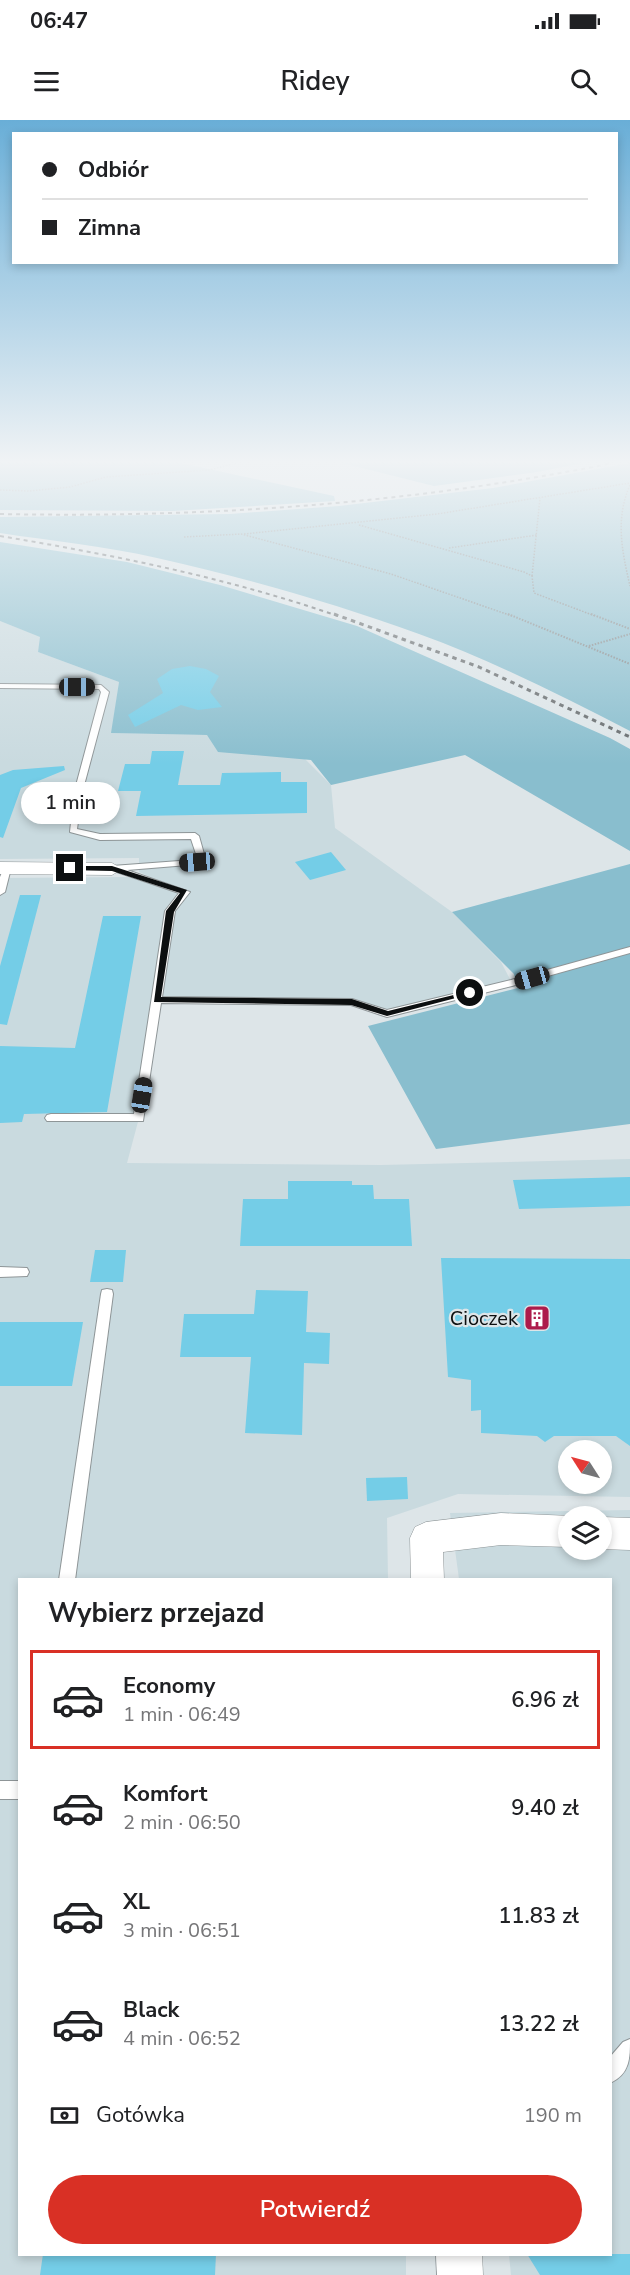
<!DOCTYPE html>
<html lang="pl">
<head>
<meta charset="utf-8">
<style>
	:root { --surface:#fff; --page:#f2f2f2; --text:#202124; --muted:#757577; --line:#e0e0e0; --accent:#d93025 }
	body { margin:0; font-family:"Nunito Sans",sans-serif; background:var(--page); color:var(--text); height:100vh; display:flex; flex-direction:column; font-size:22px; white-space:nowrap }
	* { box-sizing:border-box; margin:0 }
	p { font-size:20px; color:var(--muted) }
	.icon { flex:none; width:33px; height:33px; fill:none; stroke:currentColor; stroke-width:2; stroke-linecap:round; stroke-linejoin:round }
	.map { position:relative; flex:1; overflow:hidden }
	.drawer { position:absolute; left:18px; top:1458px; width:594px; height:678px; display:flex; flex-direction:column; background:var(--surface); border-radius:0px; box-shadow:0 3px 9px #0003 }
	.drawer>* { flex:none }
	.guide { position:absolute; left:12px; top:12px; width:606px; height:132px; border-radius:0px; box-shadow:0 3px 9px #0003; display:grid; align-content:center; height:132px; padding:0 30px; background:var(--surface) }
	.needle { width:39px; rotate:306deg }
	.fabs { position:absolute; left:558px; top:1320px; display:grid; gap:12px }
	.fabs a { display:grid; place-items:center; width:54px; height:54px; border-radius:50%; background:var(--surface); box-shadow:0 3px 9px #0003; font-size:30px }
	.end { position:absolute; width:27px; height:27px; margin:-14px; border:8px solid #0c0f10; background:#fff; box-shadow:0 0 0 3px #fff }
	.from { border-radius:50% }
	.bubble { position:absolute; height:42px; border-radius:21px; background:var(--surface); box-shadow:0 3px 9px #0003; font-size:20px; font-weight:600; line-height:42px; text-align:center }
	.car { position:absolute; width:18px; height:36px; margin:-18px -9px; border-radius:8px; box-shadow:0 0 4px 2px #0007; background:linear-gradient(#222 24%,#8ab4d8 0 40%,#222 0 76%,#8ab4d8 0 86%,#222 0) }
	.guide b { display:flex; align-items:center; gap:21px; height:57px; font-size:22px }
	.guide b+b { border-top:2px solid var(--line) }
	.guide i { width:15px; height:15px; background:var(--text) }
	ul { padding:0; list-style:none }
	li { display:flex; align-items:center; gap:18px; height:99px; margin:0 12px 9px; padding:0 18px; border:3px solid transparent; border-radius:0px }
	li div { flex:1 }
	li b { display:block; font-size:22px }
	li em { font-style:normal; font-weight:600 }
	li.selected { border-color:var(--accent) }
	li>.icon { width:54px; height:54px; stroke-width:1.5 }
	h2 { padding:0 30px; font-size:27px; line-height:72px }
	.pay { display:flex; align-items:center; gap:15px; height:66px; padding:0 30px; font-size:22px }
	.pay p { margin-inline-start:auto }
	.cta { display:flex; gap:12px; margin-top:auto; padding:12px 30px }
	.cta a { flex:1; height:69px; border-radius:36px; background:var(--accent); color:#fff; font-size:24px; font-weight:600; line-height:69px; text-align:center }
	.status { display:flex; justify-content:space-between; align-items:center; height:42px; padding:0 30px; background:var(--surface); direction:ltr }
	.status svg { height:16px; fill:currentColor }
	header { display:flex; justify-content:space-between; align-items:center; height:78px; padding:0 30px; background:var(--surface); font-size:27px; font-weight:600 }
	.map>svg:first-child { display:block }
</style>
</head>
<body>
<div class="status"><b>06:47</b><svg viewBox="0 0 49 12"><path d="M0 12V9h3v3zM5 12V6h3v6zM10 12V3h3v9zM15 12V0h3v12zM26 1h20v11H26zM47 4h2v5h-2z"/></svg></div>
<header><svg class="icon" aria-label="menu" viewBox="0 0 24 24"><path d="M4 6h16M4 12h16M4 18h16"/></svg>Ridey<svg class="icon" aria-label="search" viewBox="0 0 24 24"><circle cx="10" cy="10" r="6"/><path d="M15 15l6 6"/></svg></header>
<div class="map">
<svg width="630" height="2155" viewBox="0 0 630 2155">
	<rect width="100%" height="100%" fill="#dde5e8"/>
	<g fill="#c9dadf" fill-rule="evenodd">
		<path d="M 0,501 L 41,517 L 38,532 L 119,562 L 112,613 L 207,615 L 305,639 L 331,665 L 335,708 L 452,792 L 501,842 L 512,863 L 387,894 L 352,882 L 157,880 L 139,998 L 127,1043 L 381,1045 L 630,1039 L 630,1377 L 458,1374 L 387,1398 L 388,1459 L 20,1460 L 20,2134 L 406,2135 L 406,2155 L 0,2155 L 0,758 L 128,757 L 179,770 L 139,752 L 139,738 L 0,739 ZM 568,1330 L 602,1330 L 602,1364 L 568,1364 Z"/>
		<path d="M 630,1390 L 630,2155 L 511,2155 L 509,2135 L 610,2134 L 610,1460 L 459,1459 L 450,1393 ZM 568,1396 L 602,1396 L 602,1430 L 568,1430 Z"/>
	</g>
	<g fill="#89bece">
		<polygon points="0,343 181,343 334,376 335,381 173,391 0,390"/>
		<polygon points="342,343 583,343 537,352 434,366"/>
		<path d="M 630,343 L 630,611 C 562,576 491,540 419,514 C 334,483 246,458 157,438 C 105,426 52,421 0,413 L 0,397 L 230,394 L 339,386 L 493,368 Z"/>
		<polygon points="0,422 127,442 220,465 357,506 610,618 630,629 630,731 465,635 331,665 311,640 218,632 207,615 111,613 119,562 38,532 40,517 0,501"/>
		<polygon points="630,744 630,1004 436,1029 368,906 518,868 514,854 452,792"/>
	</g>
	<g fill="#74cde7">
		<polygon points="190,546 206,549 219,556 210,572 222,587 198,590 181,585 135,607 128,595 163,573 157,559 172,549"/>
		<polygon points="152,631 184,631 178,665 220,665 222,653 281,652 281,662 307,662 307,693 136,696 141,671 118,671 125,644 150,644"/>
		<polygon points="64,646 65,650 21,668 3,718 0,717 0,655 13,650"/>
		<polygon points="331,732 346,750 310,760 295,742"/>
		<polygon points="20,775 41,775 7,905 0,904 0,846"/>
		<polygon points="103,796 141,796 107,992 24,994 22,1002 0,1003 0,926 75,928"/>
		<polygon points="630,1057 630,1086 519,1089 513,1060"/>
		<polygon points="288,1061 352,1061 352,1065 373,1065 374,1079 409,1079 412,1126 240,1126 243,1079 288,1079"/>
		<polygon points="95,1130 126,1130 123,1162 90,1162"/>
		<polygon points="441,1138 630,1139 630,1326 616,1316 554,1316 545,1322 537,1316 481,1313 481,1290 471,1291 471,1260 448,1257"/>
		<polygon points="256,1170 308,1171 306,1212 330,1213 329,1244 304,1243 302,1315 245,1313 251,1237 180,1237 184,1194 254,1194"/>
		<polygon points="0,1202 83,1202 72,1266 0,1266"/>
		<polygon points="407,1357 408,1379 367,1381 366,1358"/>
		<polygon points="43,2134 216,2134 215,2155 40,2155"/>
		<polygon points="527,2134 630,2134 630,2155 540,2155"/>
	</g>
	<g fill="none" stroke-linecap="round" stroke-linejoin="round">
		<defs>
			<g id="lane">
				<polygon points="0,564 101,565 109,572 82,673 77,709 100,714 195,713 199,716 204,734 200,744 127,750 190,772 175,791 162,877 352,879 387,890 511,860 630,827 630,833 512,866 387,897 351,885 161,883 143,1001 47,1001 45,998 47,995 51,994 134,994 165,791 179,773 108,749 112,746 193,740 196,734 191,719 100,720 70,712 74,673 101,572 99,569 0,568"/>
				<polygon points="6,749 10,752 5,772 0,775 0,757 3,750"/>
				<polygon points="0,1147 27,1148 29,1152 27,1156 0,1157"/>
				<polygon points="107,1169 112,1170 113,1174 75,1460 59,1460 101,1174 102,1170"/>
				<rect x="0" y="1661" width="20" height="18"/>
				<path d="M 630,1919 C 630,1938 630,1954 610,1963 L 610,1937 L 623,1922 Z"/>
			</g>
			<g id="street">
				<polygon points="0,742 112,743 122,749 112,755 0,754"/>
				<polygon points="501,1393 571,1396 568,1396 568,1427 501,1425 443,1432 444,1460 411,1460 410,1418 415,1407 426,1402"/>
				<polygon points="602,1397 630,1398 630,1430 602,1429"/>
				<polygon points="436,2134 482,2134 483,2155 437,2155"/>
			</g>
		</defs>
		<use href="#lane" stroke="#8e9597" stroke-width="2"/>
		<use href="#street" stroke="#8e9597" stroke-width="1"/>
		<g stroke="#83898b" stroke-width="1.5" stroke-dasharray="1.5 1.5" stroke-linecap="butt">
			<path d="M 630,365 C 615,399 622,431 630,466"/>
			<polyline points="0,370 29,371 70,367 106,357 209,350 237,343"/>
			<polyline points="359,405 524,452 532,456 534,473 595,496"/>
			<polyline points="244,414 437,394 630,363"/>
			<polyline points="184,417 241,414 391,454 512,496"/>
			<polyline points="449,428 537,415"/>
			<polyline points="532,456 540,378"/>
		</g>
		<g stroke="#83898b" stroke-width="2" stroke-dasharray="1.5 1.5" stroke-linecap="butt">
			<polyline points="508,494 630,544"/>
			<polyline points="591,494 630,509"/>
			<polyline points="589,526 630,514"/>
		</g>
		<use href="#lane" fill="#fff" fill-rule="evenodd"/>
		<use href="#street" fill="#fff" fill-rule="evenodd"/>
		<g stroke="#656a6c" stroke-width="2" stroke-dasharray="4 4" stroke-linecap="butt">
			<path d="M 0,394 C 209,398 408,384 613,343"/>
			<path d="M 0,416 C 114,435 228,458 338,496"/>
		</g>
		<polyline stroke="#656a6c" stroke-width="3" stroke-dasharray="4.5 4.5" stroke-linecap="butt" points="334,494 479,547 630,617"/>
	</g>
	<linearGradient id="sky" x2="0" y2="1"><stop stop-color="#69aed7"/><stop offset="0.53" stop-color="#f0f3f5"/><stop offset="1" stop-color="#f0f3f5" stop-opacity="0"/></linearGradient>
	<rect width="630" height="644" fill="url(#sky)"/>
	<polygon fill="#0c0f10" points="70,746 112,746 187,770 174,792 161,877 352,879 388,891 470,871 475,873 387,896 351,885 154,882 166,791 180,773 112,751 67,750"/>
	<defs>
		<symbol id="building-square" viewBox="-11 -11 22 22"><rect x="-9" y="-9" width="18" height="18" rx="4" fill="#ad1b4b" stroke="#dde5e8"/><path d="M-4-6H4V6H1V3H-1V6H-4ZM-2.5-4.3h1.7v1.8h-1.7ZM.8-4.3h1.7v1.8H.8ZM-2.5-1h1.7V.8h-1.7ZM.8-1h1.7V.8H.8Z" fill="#fff"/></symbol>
	</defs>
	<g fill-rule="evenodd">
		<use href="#building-square" x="522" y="1183" width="30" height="30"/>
	</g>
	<g text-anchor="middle" stroke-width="4.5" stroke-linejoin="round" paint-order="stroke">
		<g font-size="20" fill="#0c0f10" stroke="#dde5e8" text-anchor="end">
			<text x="518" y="1205">Cioczek</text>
		</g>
	</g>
</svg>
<div class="fabs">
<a><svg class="needle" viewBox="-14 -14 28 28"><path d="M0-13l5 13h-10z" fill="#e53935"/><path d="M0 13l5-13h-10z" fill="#757577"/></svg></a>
<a><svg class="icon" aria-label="layers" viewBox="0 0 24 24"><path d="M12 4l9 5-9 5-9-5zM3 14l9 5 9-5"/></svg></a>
</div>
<i class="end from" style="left:470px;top:873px"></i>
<i class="end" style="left:70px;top:748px"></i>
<div class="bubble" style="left:21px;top:662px;width:99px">1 min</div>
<i class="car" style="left:77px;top:567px;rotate:90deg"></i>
<i class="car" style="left:197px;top:742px;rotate:266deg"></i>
<i class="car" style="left:532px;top:858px;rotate:254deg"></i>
<i class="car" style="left:142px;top:975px;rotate:9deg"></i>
<div class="guide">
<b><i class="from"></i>Odbiór</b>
<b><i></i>Zimna</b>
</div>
<section class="drawer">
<h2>Wybierz przejazd</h2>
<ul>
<li class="selected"><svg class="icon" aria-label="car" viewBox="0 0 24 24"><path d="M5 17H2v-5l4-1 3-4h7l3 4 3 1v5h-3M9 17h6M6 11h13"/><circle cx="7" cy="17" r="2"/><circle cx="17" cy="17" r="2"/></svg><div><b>Economy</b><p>1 min · 06:49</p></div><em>6.96 zł</em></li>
<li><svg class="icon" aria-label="car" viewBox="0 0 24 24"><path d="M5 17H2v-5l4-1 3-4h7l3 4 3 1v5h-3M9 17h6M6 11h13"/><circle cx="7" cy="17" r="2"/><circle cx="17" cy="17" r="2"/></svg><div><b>Komfort</b><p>2 min · 06:50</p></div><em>9.40 zł</em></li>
<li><svg class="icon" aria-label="car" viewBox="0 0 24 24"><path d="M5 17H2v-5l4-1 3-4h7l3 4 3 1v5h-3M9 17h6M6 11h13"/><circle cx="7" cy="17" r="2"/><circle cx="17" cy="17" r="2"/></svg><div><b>XL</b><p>3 min · 06:51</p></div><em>11.83 zł</em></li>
<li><svg class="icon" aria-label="car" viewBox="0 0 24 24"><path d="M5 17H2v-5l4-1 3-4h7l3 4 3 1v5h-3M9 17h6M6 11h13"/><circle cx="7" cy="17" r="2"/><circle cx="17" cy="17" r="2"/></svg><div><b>Black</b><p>4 min · 06:52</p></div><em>13.22 zł</em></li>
</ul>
<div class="pay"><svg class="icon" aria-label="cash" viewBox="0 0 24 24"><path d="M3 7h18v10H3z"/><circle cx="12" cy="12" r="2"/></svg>Gotówka<p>190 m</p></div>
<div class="cta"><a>Potwierdź</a></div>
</section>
</div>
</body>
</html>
